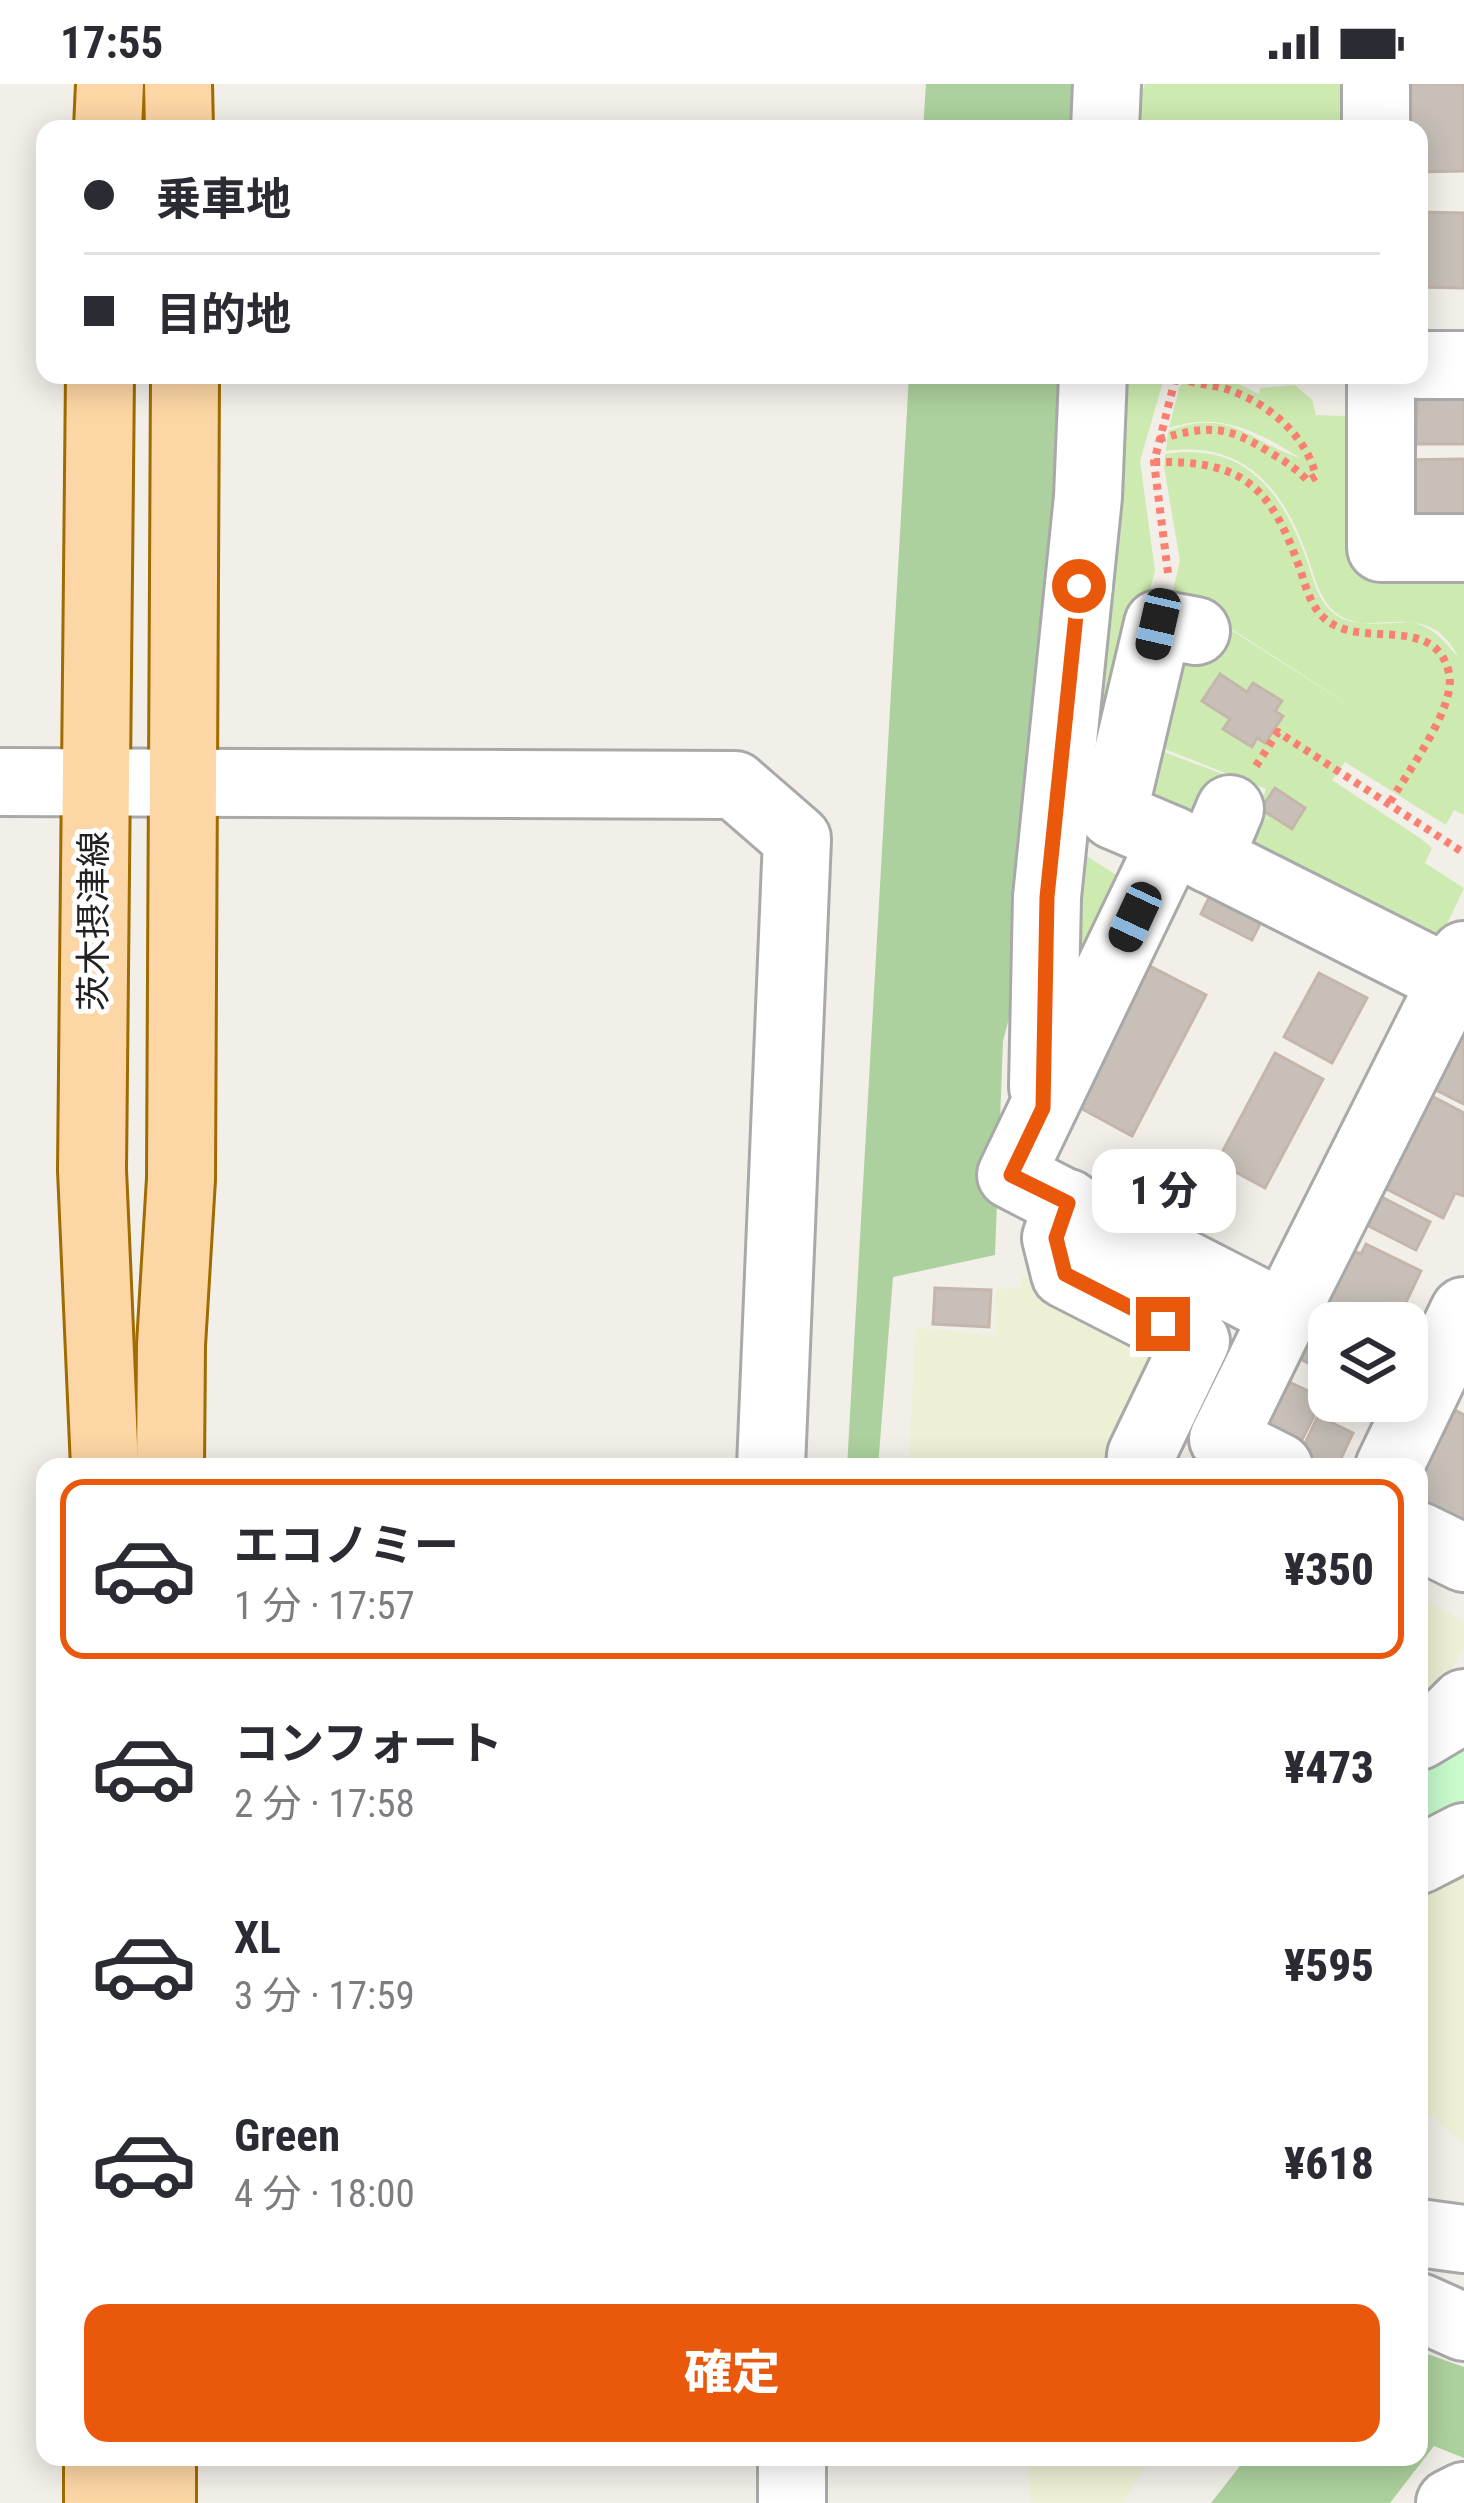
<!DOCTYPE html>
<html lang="ja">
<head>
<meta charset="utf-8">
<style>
	:root { --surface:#fff; --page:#f7f7f7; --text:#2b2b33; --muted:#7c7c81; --line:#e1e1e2; --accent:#ea580c }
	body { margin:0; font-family:"Roboto Condensed","Noto Sans JP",sans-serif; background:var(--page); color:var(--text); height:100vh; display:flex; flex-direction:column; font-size:45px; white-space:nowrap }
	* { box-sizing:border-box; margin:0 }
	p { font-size:39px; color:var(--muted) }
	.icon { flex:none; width:66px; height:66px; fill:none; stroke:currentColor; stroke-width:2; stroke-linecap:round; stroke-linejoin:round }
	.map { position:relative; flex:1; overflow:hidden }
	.side { position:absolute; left:36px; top:1374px; width:1392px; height:1008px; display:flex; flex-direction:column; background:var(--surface); border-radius:24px; box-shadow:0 6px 30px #0003 }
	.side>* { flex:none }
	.guide { position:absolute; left:36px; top:36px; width:1392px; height:264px; border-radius:24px; box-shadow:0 6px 30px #0003; display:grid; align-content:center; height:264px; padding:0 48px; background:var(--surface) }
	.controls { position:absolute; left:1308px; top:1218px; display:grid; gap:24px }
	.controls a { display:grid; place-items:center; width:120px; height:120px; border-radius:24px; background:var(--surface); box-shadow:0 6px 30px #0003; font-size:60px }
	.end { position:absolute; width:54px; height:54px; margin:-27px; border:15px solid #ea580c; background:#fff; box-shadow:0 0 0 6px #fff }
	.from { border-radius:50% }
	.bubble { position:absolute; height:84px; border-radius:24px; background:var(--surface); box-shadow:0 6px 30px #0003; font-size:39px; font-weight:800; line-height:84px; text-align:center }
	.car { position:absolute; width:36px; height:72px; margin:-36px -18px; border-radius:15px; box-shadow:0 0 9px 3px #0007; background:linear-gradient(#222 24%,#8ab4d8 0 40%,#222 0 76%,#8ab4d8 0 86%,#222 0) }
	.guide b { display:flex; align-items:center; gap:42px; height:114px; font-size:45px }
	.guide b+b { border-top:3px solid var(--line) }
	.guide i { width:30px; height:30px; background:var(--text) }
	ul { padding:21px 0 0; list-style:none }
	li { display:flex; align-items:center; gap:36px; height:180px; margin:0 24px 18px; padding:0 24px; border:6px solid transparent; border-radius:24px }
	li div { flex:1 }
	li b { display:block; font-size:45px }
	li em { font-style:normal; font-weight:800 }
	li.on { border-color:var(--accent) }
	li>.icon { width:108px; height:108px; stroke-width:1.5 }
	.primary-button { display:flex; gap:24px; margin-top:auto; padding:24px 48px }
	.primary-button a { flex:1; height:138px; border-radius:24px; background:var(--accent); color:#fff; font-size:48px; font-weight:800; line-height:138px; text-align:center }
	.status { display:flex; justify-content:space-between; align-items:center; height:84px; padding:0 60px; background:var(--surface); direction:ltr }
	.status svg { height:33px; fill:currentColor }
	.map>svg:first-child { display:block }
</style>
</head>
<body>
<div class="status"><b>17:55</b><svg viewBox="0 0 49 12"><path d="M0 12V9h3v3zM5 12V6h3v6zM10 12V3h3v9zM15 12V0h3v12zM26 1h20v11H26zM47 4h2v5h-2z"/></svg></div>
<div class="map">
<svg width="1464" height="2419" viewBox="0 0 1464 2419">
	<rect width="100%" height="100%" fill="#f2efe9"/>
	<g fill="#eef0d5">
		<polygon points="1022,1191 1156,1257 1167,1286 1119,1383 908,1383 916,1243 996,1252 996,1205 1021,1203"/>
		<polygon points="1419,1513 1464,1537 1464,1563 1445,1597 1419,1624"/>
		<polygon points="1464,1787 1464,2060 1419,2022 1419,1811"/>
		<polygon points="1152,2373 1123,2419 1031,2419 1027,2374"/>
	</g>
	<g fill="#cdebb0" fill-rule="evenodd">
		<polygon points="1145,0 1347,0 1348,45 1127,45"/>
		<polygon points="1106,291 1165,291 1140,377 1155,487 1082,769 1129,799 1060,946"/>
		<path d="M 1188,291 L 1228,295 L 1259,310 L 1260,304 L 1295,301 L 1312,316 L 1316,331 L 1347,332 L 1348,370 L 1359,371 L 1464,483 L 1464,731 L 1454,726 L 1446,741 L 1345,678 L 1332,696 L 1420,754 L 1432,764 L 1425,779 L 1464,804 L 1435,866 L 1238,773 L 1256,729 L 1271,736 L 1258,727 L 1266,705 L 1157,662 L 1186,517 L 1372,636 L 1187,516 L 1172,510 L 1180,477 L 1164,383 L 1165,370 C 1245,357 1282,408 1306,474 C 1312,490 1316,512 1329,525 C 1355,551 1385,532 1417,540 C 1436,545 1447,561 1458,573 C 1427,510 1375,559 1336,529 C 1319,515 1314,491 1307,471 C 1283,405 1245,356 1166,367 L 1168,347 C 1231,323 1249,358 1300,374 C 1257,347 1220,327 1169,344 L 1179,304 ZM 1220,590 L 1247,608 L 1254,599 L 1281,617 L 1275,627 L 1282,632 L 1251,663 L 1224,645 L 1229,635 L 1202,617 Z"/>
		<polygon points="1153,664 1223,690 1215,712 1195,734 1126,722"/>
	</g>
	<g fill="#add19e">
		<polygon points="926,0 1086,0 1083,45 923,45"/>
		<polygon points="909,291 1068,291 1025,874 1003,957 995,1171 893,1193 878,1383 847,1383"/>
		<polygon points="1419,2267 1464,2283 1464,2374 1434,2362 1390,2419 1211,2419 1247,2373 1419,2373"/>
	</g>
	<polygon fill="#c8facc" points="1464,1643 1464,1722 1419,1748 1419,1670"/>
	<g fill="#c7bfb8" stroke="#c4b6ab" stroke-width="3">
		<polygon points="1396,0 1464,0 1464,87 1419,88 1419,45 1397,45"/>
		<polygon points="1419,128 1464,129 1464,204 1419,203"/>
		<polygon points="1418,303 1464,303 1464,360 1416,360"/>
		<polygon points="1464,375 1464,448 1399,450 1398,376"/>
		<polygon points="1220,590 1247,608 1253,599 1282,617 1275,627 1283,632 1265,659 1257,654 1252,663 1223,645 1230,635 1202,617"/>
		<polygon points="1275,704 1305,724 1292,745 1261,725"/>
		<polygon points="1215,801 1266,828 1252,856 1201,830"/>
		<polygon points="1144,879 1206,911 1132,1052 1071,1019"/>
		<polygon points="1319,889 1367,914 1332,979 1284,953"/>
		<polygon points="1464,942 1464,1020 1432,1004"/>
		<polygon points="1275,969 1323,995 1265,1104 1217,1078"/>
		<polygon points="1430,1011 1464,1029 1464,1112 1455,1109 1443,1134 1383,1103"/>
		<polygon points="1370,1107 1430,1138 1416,1166 1355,1135"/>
		<polygon points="1366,1160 1421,1187 1396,1239 1329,1239 1329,1289 1294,1272 1346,1163 1361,1170"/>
		<polygon points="935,1204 991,1206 989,1243 933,1240"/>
		<polygon points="1283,1295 1323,1314 1295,1370 1256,1351"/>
		<polygon points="1455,1326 1464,1331 1464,1438 1419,1427 1422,1420 1419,1418 1419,1395 1434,1349 1441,1352"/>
		<polygon points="1318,1332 1353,1349 1337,1383 1322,1383 1299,1372"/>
	</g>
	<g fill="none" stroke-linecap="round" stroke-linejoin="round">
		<defs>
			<g id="minor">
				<polyline points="1376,0 1376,45"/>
				<polyline points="1105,45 1107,0"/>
				<polyline points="1419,281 1464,281"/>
				<polyline points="1381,291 1381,464 1464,464"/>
				<polyline points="0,698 735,701 797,755 771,1383"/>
				<polyline points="1172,756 1113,731 1158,540 1196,547"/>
				<polyline points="1209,775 1230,725"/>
				<polyline points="1043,1003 1047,813 1088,413 1093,291"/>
				<polyline points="1068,1119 1056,1154 1065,1190 1196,1257 1141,1371 1140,1383"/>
				<polyline points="1284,1231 1452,897 1464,902"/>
				<polyline points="1279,1383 1223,1355 1284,1231 1011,1091 1172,756 1452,897 1464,871"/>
				<polyline points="1389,1383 1464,1227"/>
				<polyline points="1419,1452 1464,1474"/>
				<polyline points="1419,1652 1449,1634 1464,1619"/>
				<polyline points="1419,1776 1464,1753"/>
				<polyline points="1419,2149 1464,2155"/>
				<polyline points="1419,2223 1464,2243"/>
				<polyline points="792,2419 792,2373"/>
				<polyline points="1450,2419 1464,2412"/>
			</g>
			<g id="major">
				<polyline points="178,0 179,45"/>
				<polyline points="108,45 110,0"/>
				<polyline points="100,291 92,1086 105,1383"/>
				<polyline points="170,1383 171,1261 181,1095 185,291"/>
				<polyline points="98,2419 98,2373"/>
				<polyline points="162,2419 162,2373"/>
			</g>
		</defs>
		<use href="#minor" stroke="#a9a9a9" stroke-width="72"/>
		<use href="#major" stroke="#a06b00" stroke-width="72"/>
		<g stroke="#fa8072" stroke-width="8" stroke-dasharray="6 6" stroke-linecap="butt">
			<path d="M 1159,355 C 1208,342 1225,340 1269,368 C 1284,377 1296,384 1308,397 L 1316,392 C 1306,352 1270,321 1232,307 C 1213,299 1195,302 1177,292"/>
			<path d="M 1154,378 C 1244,376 1271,403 1300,485 C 1306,503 1310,521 1324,534 C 1360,567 1435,528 1449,589 C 1457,623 1406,690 1389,720"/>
			<polyline points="1168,489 1154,378 1176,292"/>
			<polyline points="1256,682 1278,648 1464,769"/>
		</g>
		<use href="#minor" stroke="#fff" stroke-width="66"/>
		<use href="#major" stroke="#fcd6a4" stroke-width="66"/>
	</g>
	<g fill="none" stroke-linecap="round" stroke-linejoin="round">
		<polyline stroke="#ea580c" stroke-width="15" points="1079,502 1047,813 1043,1024 1011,1091 1068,1119 1056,1154 1065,1190 1163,1240"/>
	</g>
	<g text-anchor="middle" stroke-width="10" stroke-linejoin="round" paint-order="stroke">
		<g font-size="36" fill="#222" stroke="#fff">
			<text transform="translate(93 837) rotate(-90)" y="13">茨木摂津線</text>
		</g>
	</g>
</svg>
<div class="controls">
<a><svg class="icon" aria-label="layers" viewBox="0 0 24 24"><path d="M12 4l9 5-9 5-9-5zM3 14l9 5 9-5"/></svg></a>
</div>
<i class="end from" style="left:1079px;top:502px"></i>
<i class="end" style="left:1163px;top:1240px"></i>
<div class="bubble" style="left:1092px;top:1065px;width:144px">1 分</div>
<i class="car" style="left:1158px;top:540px;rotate:193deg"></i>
<i class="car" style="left:1135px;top:833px;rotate:205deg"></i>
<div class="guide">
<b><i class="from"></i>乗車地</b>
<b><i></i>目的地</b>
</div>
<section class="side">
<ul>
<li class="on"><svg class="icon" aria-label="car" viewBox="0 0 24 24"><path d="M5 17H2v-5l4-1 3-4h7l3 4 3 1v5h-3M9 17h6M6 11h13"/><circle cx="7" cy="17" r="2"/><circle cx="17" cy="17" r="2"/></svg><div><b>エコノミー</b><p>1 分 · 17:57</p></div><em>¥350</em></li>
<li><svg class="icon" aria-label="car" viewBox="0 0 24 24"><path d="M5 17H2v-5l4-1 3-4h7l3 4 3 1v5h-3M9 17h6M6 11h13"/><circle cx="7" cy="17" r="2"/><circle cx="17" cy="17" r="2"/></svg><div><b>コンフォート</b><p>2 分 · 17:58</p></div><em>¥473</em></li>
<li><svg class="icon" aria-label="car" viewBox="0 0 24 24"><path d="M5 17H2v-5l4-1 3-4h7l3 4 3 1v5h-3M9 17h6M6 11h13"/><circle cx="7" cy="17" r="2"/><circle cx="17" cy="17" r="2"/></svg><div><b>XL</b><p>3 分 · 17:59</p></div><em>¥595</em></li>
<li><svg class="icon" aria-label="car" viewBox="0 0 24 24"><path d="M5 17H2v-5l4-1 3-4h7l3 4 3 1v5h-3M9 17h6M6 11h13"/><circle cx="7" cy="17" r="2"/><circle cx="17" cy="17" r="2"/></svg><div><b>Green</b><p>4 分 · 18:00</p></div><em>¥618</em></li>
</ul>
<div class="primary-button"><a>確定</a></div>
</section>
</div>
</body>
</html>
